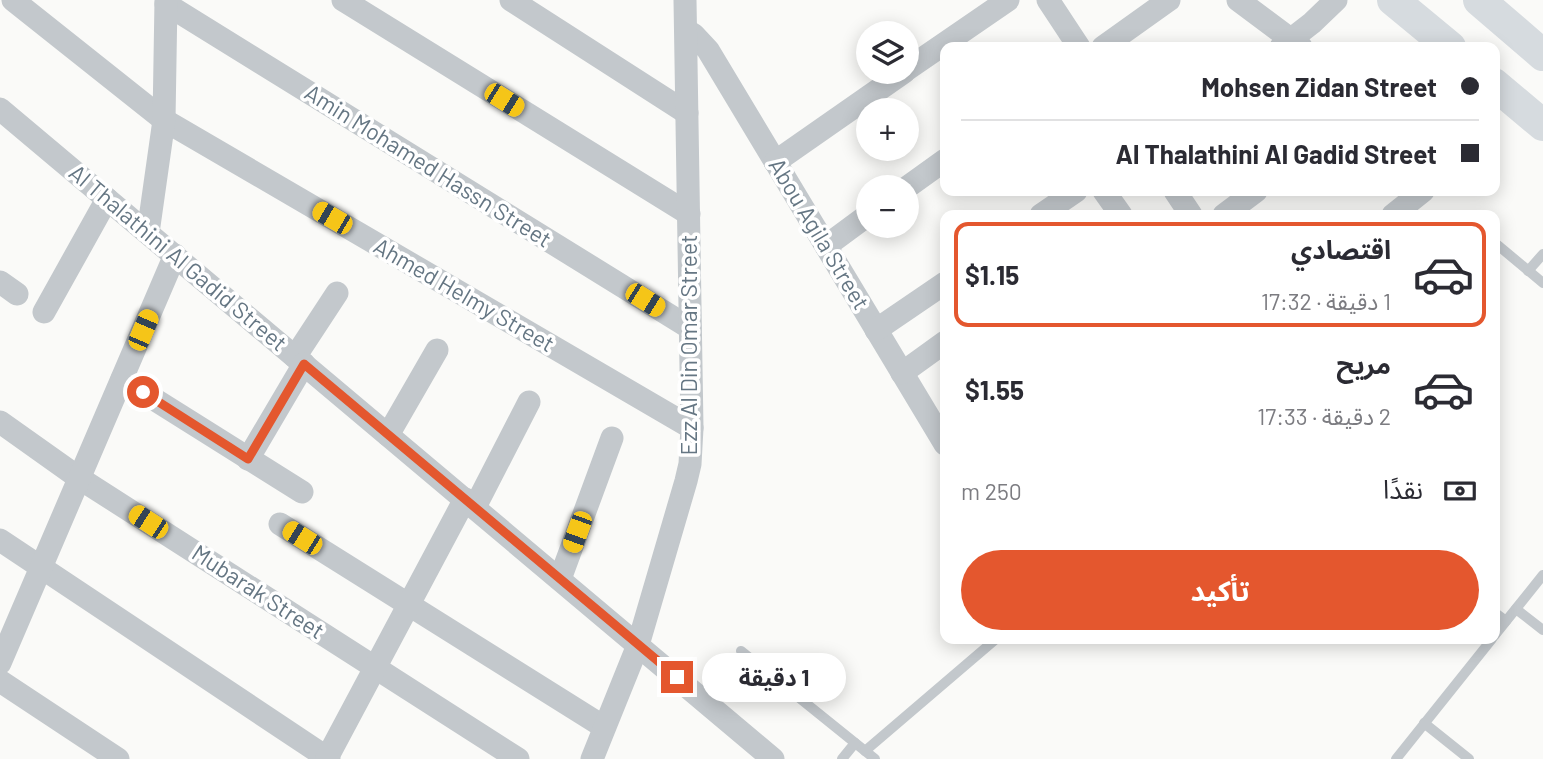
<!DOCTYPE html>
<html lang="ar">
<head>
<meta charset="utf-8">
<style>
	:root { --surface:#fff; --page:#f2f2f3; --text:#2b2b33; --muted:#7c7c81; --line:#e1e1e2; --accent:#e4572e }
	body { margin:0; font-family:Barlow,"Noto Sans Arabic",sans-serif; background:var(--page); color:var(--text); direction:rtl; height:100vh; display:flex; flex-direction:column; font-size:26px; white-space:nowrap }
	* { box-sizing:border-box; margin:0 }
	p { font-size:23px; color:var(--muted) }
	.icon { flex:none; width:38px; height:38px; fill:none; stroke:currentColor; stroke-width:2; stroke-linecap:round; stroke-linejoin:round }
	.map { position:relative; flex:1; overflow:hidden; direction:ltr }
	.drawer { position:absolute; left:940px; top:210px; width:560px; height:434px; display:flex; flex-direction:column; background:var(--surface); border-radius:14px; box-shadow:0 4px 18px #0003; direction:rtl }
	.drawer>* { flex:none }
	.banner { position:absolute; left:940px; top:42px; width:560px; height:154px; border-radius:14px; box-shadow:0 4px 18px #0003; direction:rtl; display:grid; align-content:center; height:154px; padding:0 21px; background:var(--surface) }
	.fabs { position:absolute; left:856px; top:21px; display:grid; gap:14px }
	.fabs a { display:grid; place-items:center; width:63px; height:63px; border-radius:50%; background:var(--surface); box-shadow:0 4px 18px #0003; font-size:35px }
	.end { position:absolute; width:32px; height:32px; margin:-16px; border:9px solid #e4572e; background:#fff; box-shadow:0 0 0 4px #fff }
	.from { border-radius:50% }
	.bubble { position:absolute; height:49px; border-radius:24px; background:var(--surface); box-shadow:0 4px 18px #0003; font-size:23px; font-weight:700; line-height:49px; text-align:center; direction:rtl }
	.car { position:absolute; width:21px; height:42px; margin:-21px -10px; border-radius:9px; box-shadow:0 0 5px 2px #0007; background:linear-gradient(#f5c518 24%,#345 0 40%,#f5c518 0 76%,#345 0 86%,#f5c518 0) }
	.banner b { display:flex; align-items:center; gap:24px; height:66px; font-size:26px }
	.banner b+b { border-top:2px solid var(--line) }
	.banner i { width:18px; height:18px; background:var(--text) }
	ul { padding:12px 0 0; list-style:none }
	li { display:flex; align-items:center; gap:21px; height:105px; margin:0 14px 10px; padding:0 7px; border:4px solid transparent; border-radius:14px }
	li div { flex:1 }
	li b { display:block; font-size:26px }
	li em { font-style:normal; font-weight:700 }
	li.selected { border-color:var(--accent) }
	li>.icon { width:63px; height:63px; stroke-width:1.5 }
	.pay { display:flex; align-items:center; gap:18px; height:77px; padding:0 21px; font-size:26px }
	.pay p { margin-inline-start:auto }
	.primary-button { display:flex; gap:14px; margin-top:auto; padding:14px 21px }
	.primary-button a { flex:1; height:80px; border-radius:42px; background:var(--accent); color:#fff; font-size:28px; font-weight:700; line-height:80px; text-align:center }
	.map>svg:first-child { display:block }
</style>
</head>
<body>
<div class="map">
<svg width="1543" height="759" viewBox="0 0 1543 759">
	<rect width="100%" height="100%" fill="#fafaf8"/>
	<g fill="none" stroke-linecap="round" stroke-linejoin="round">
		<g stroke="#c3c8cc" stroke-width="10">
			<polyline points="1494,242 1543,283"/>
			<polyline points="1528,271 1543,254"/>
			<polyline points="1516,609 1543,630"/>
			<polyline points="1494,612 1506,621"/>
			<polyline points="1494,636 1543,575"/>
			<polyline points="741,651 875,759"/>
			<polyline points="1424,723 1469,759"/>
			<polyline points="865,751 996,639"/>
			<polyline points="842,759 855,743"/>
			<polyline points="1396,759 1492,639"/>
		</g>
		<g stroke="#c3c8cc" stroke-width="23">
			<polyline points="13,0 164,120 692,428"/>
			<polyline points="343,0 689,214"/>
			<polyline points="511,0 687,113"/>
			<polyline points="1048,0 1079,47"/>
			<polyline points="1238,0 1301,47"/>
			<polyline points="166,4 690,328"/>
			<polyline points="686,30 694,35 708,50 945,444"/>
			<polyline points="1103,47 1169,0"/>
			<polyline points="1281,47 1312,23 1336,0"/>
			<polyline points="906,70 1008,0"/>
			<polyline points="0,109 773,759"/>
			<polyline points="775,162 904,72"/>
			<polyline points="906,188 945,160"/>
			<polyline points="1104,191 1121,215"/>
			<polyline points="1175,191 1191,215"/>
			<polyline points="1041,215 1076,191"/>
			<polyline points="1224,215 1256,191"/>
			<polyline points="1393,215 1423,191"/>
			<polyline points="148,233 164,120 166,0"/>
			<polyline points="826,246 868,215"/>
			<polyline points="0,282 17,294"/>
			<polyline points="44,312 107,199"/>
			<polyline points="876,330 945,283"/>
			<polyline points="295,357 337,293"/>
			<polyline points="902,373 945,342"/>
			<polyline points="122,379 302,492"/>
			<polyline points="0,422 79,478 518,759"/>
			<polyline points="388,435 437,350"/>
			<polyline points="248,459 304,364"/>
			<polyline points="475,507 529,402"/>
			<polyline points="280,524 604,727"/>
			<polyline points="0,540 329,759"/>
			<polyline points="560,579 612,438"/>
			<polyline points="0,663 175,255"/>
			<polyline points="0,681 118,759"/>
			<polyline points="327,758 465,499"/>
			<polyline points="592,759 638,645 686,481 690,464 692,428 685,0"/>
		</g>
		<g stroke="#d6dbdf" stroke-width="32">
			<polyline points="1393,0 1450,47"/>
			<polyline points="1479,0 1543,55"/>
			<polyline points="1494,84 1543,125"/>
		</g>
	</g>
	<g fill="none" stroke-linecap="round" stroke-linejoin="round">
		<polyline stroke="#e4572e" stroke-width="9" points="143,392 248,459 304,364 677,677"/>
	</g>
	<g text-anchor="middle" stroke-width="7" stroke-linejoin="round" paint-order="stroke">
		<g font-size="23" fill="#657683" stroke="#fff">
			<text transform="translate(428 166) rotate(32)" y="8">Amin Mohamed Hassn Street</text>
			<text transform="translate(819 234) rotate(59)" y="8">Abou Agila Street</text>
			<text transform="translate(178 258) rotate(40)" y="8">Al Thalathini Al Gadid Street</text>
			<text transform="translate(464 295) rotate(30)" y="8">Ahmed Helmy Street</text>
			<text transform="translate(689 345) rotate(-90)" y="8">Ezz Al Din Omar Street</text>
			<text transform="translate(258 592) rotate(33)" y="8">Mubarak Street</text>
		</g>
	</g>
</svg>
<div class="fabs">
<a><svg class="icon" aria-label="layers" viewBox="0 0 24 24"><path d="M12 4l9 5-9 5-9-5zM3 14l9 5 9-5"/></svg></a>
<a>+</a>
<a>−</a>
</div>
<i class="end from" style="left:143px;top:392px"></i>
<i class="end" style="left:677px;top:677px"></i>
<div class="bubble" style="left:702px;top:653px;width:144px">1 دقيقة</div>
<i class="car" style="left:504px;top:100px;rotate:122deg"></i>
<i class="car" style="left:332px;top:218px;rotate:300deg"></i>
<i class="car" style="left:645px;top:300px;rotate:122deg"></i>
<i class="car" style="left:143px;top:330px;rotate:23deg"></i>
<i class="car" style="left:148px;top:522px;rotate:303deg"></i>
<i class="car" style="left:577px;top:532px;rotate:200deg"></i>
<i class="car" style="left:302px;top:538px;rotate:302deg"></i>
<div class="banner">
<b><i class="from"></i>Mohsen Zidan Street</b>
<b><i></i>Al Thalathini Al Gadid Street</b>
</div>
<section class="drawer">
<ul>
<li class="selected"><svg class="icon" aria-label="car" viewBox="0 0 24 24"><path d="M5 17H2v-5l4-1 3-4h7l3 4 3 1v5h-3M9 17h6M6 11h13"/><circle cx="7" cy="17" r="2"/><circle cx="17" cy="17" r="2"/></svg><div><b>اقتصادي</b><p>1 دقيقة · 17:32</p></div><em>$1.15</em></li>
<li><svg class="icon" aria-label="car" viewBox="0 0 24 24"><path d="M5 17H2v-5l4-1 3-4h7l3 4 3 1v5h-3M9 17h6M6 11h13"/><circle cx="7" cy="17" r="2"/><circle cx="17" cy="17" r="2"/></svg><div><b>مريح</b><p>2 دقيقة · 17:33</p></div><em>$1.55</em></li>
</ul>
<div class="pay"><svg class="icon" aria-label="cash" viewBox="0 0 24 24"><path d="M3 7h18v10H3z"/><circle cx="12" cy="12" r="2"/></svg>نقدًا<p>250 m</p></div>
<div class="primary-button"><a>تأكيد</a></div>
</section>
</div>
</body>
</html>
